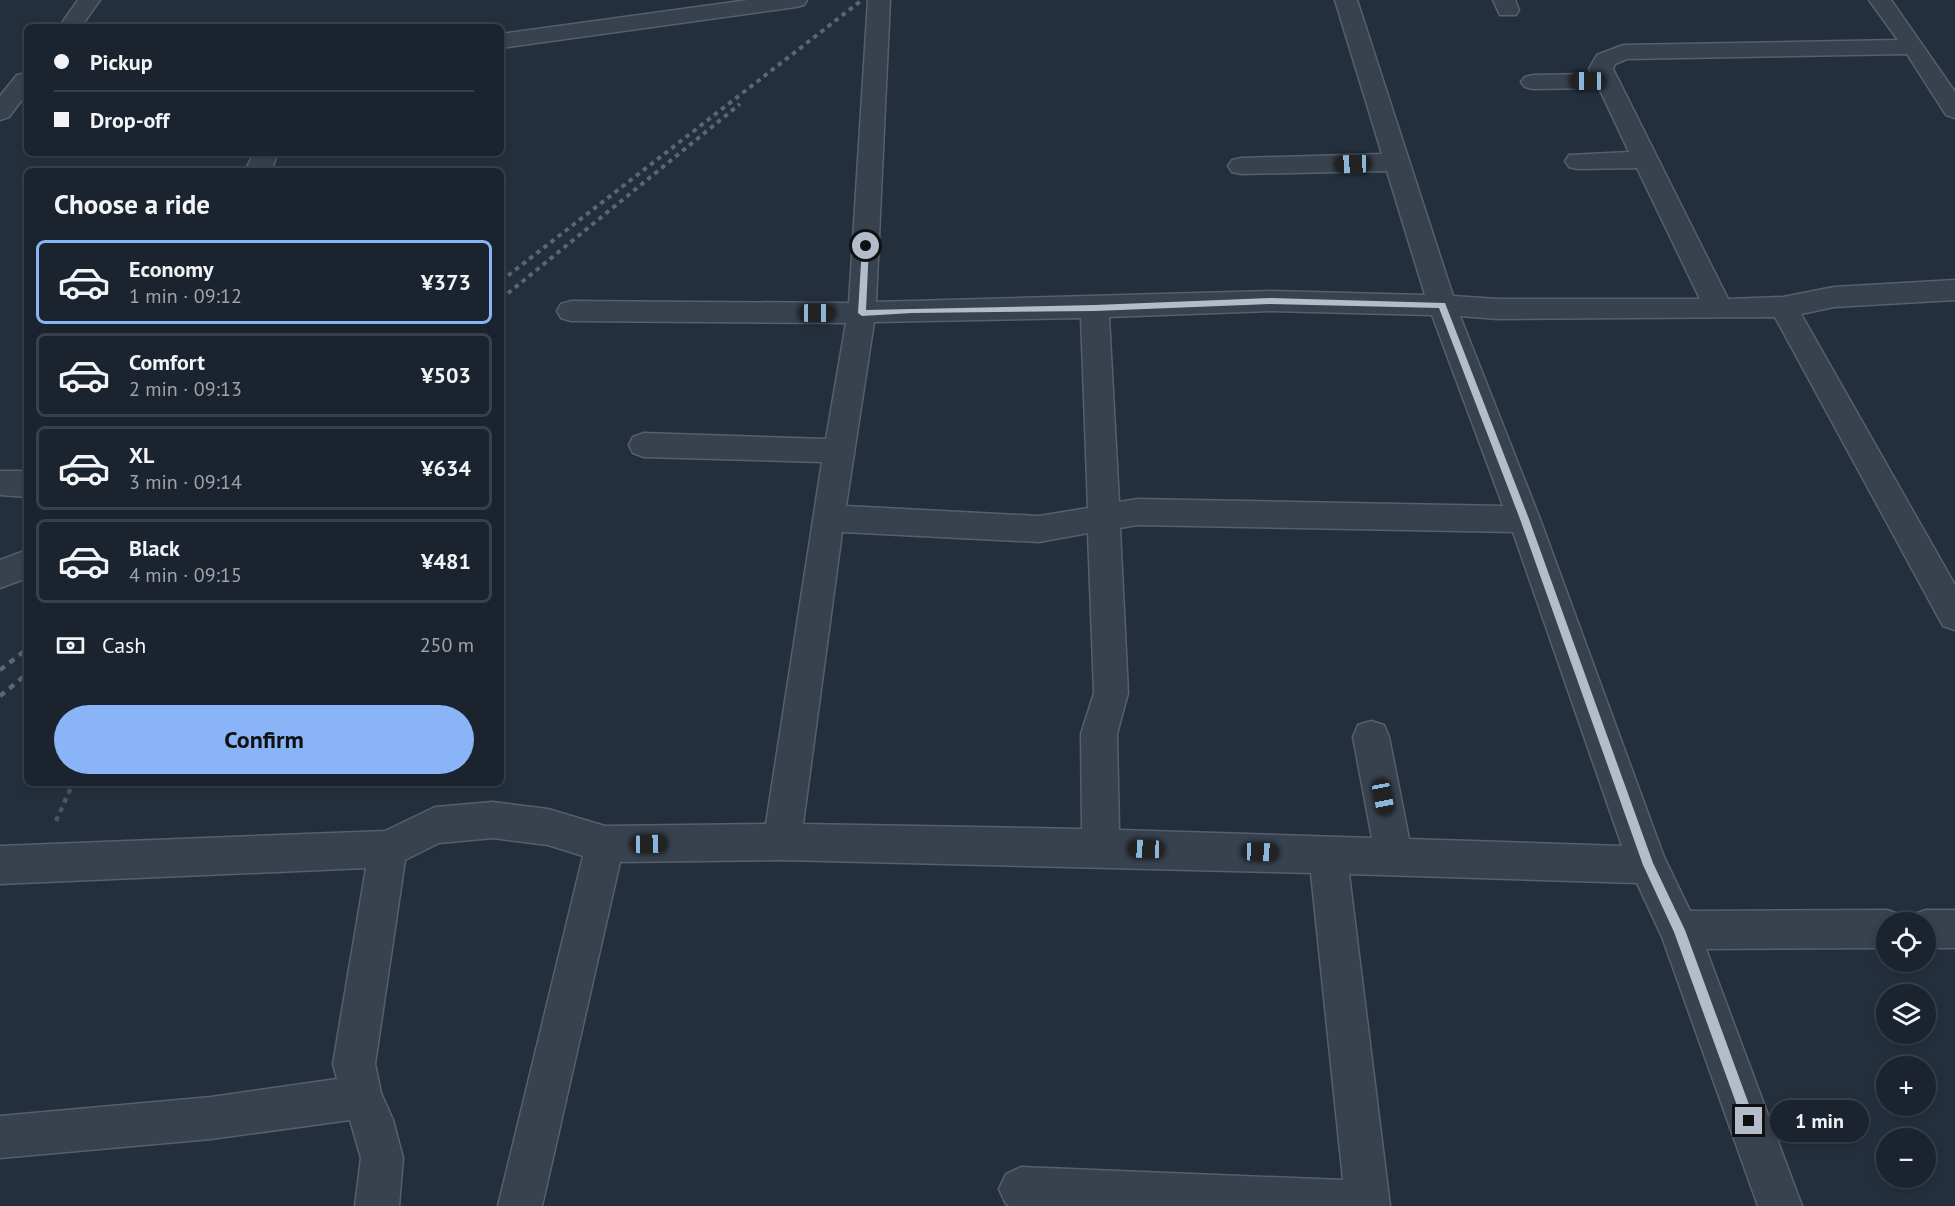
<!DOCTYPE html>
<html lang="en">
<head>
<meta charset="utf-8">
<style>
	:root { --surface:#1b232e; --page:#242b36; --text:#f1f3f6; --muted:#a0a4aa; --line:#39404a; --accent:#8ab4f8 }
	body { margin:0; font-family:"PT Sans",sans-serif; background:var(--page); color:var(--text); height:100vh; display:flex; flex-direction:column; font-size:22px; white-space:nowrap }
	* { box-sizing:border-box; margin:0 }
	p { font-size:20px; color:var(--muted) }
	.icon { flex:none; width:33px; height:33px; fill:none; stroke:currentColor; stroke-width:2; stroke-linecap:round; stroke-linejoin:round }
	.map { position:relative; flex:1; overflow:hidden }
	.sheet { position:absolute; left:24px; top:168px; width:480px; height:618px; display:flex; flex-direction:column; background:var(--surface); border-radius:9px; box-shadow:0 3px 9px #0003,0 0 0 2px var(--line) }
	.sheet>* { flex:none }
	.guide { position:absolute; left:24px; top:24px; width:480px; height:132px; border-radius:9px; box-shadow:0 3px 9px #0003,0 0 0 2px var(--line); display:grid; align-content:center; height:132px; padding:0 30px; background:var(--surface) }
	.fabs { position:absolute; left:1876px; top:912px; display:grid; gap:12px }
	.fabs a { display:grid; place-items:center; width:60px; height:60px; border-radius:50%; background:var(--surface); box-shadow:0 3px 9px #0003,0 0 0 2px var(--line); font-size:30px }
	.end { position:absolute; width:27px; height:27px; margin:-14px; border:8px solid #b4bcc9; background:#111; box-shadow:0 0 0 3px #111 }
	.from { border-radius:50% }
	.bubble { position:absolute; height:42px; border-radius:21px; background:var(--surface); box-shadow:0 3px 9px #0003,0 0 0 2px var(--line); font-size:20px; font-weight:800; line-height:42px; text-align:center }
	.car { position:absolute; width:18px; height:36px; margin:-18px -9px; border-radius:8px; box-shadow:0 0 4px 2px #0007; background:linear-gradient(#222 24%,#8ab4d8 0 40%,#222 0 76%,#8ab4d8 0 86%,#222 0) }
	.guide b { display:flex; align-items:center; gap:21px; height:57px; font-size:22px }
	.guide b+b { border-top:2px solid var(--line) }
	.guide i { width:15px; height:15px; background:var(--text) }
	ul { padding:0; list-style:none }
	li { display:flex; align-items:center; gap:18px; height:84px; margin:0 12px 9px; padding:0 18px; border:3px solid var(--line); border-radius:9px }
	li div { flex:1 }
	li b { display:block; font-size:22px }
	li em { font-style:normal; font-weight:800 }
	li.active { border-color:var(--accent) }
	li>.icon { width:54px; height:54px; stroke-width:1.5 }
	h2 { padding:0 30px; font-size:27px; line-height:72px }
	.pay { display:flex; align-items:center; gap:15px; height:66px; padding:0 30px; font-size:22px }
	.pay p { margin-inline-start:auto }
	.button { display:flex; gap:12px; margin-top:auto; padding:12px 30px }
	.button a { flex:1; height:69px; border-radius:36px; background:var(--accent); color:#111; font-size:24px; font-weight:800; line-height:69px; text-align:center }
	.map>svg:first-child { display:block }
</style>
</head>
<body>
<div class="map">
<svg width="1955" height="1206" viewBox="0 0 1955 1206">
	<rect width="100%" height="100%" fill="#242f3e"/>
	<g fill="none" stroke-linecap="round" stroke-linejoin="round">
		<defs>
			<g id="minor">
				<polygon points="78,0 100,0 81,27 59,27"/>
				<polygon points="748,0 807,0 804,5 796,7 501,48 501,34"/>
				<path d="M 868,0 L 890,0 L 876,302 L 1270,291 L 1425,295 L 1387,171 L 1241,174 L 1232,172 L 1228,166 L 1232,160 L 1241,158 L 1382,154 L 1335,0 L 1357,0 L 1453,296 L 1498,299 L 1700,299 L 1637,168 L 1578,169 L 1569,167 L 1565,161 L 1569,155 L 1629,152 L 1599,88 L 1533,89 L 1525,87 L 1521,82 L 1525,77 L 1533,75 L 1592,74 L 1589,69 L 1597,55 L 1623,45 L 1898,40 L 1869,0 L 1891,0 L 1955,92 L 1955,118 L 1946,115 L 1907,54 L 1627,59 L 1615,64 L 1613,69 L 1728,299 L 1783,297 L 1834,287 L 1955,280 L 1955,300 L 1834,307 L 1801,314 L 1955,585 L 1955,630 L 1943,626 L 1775,317 L 1498,319 L 1460,316 L 1540,519 L 1664,857 L 1690,911 L 1887,910 L 1901,915 L 1904,922 L 1887,922 L 1887,948 L 1706,949 L 1802,1206 L 1758,1206 L 1662,937 L 1637,883 L 1349,874 L 1390,1206 L 1010,1206 L 1006,1204 L 999,1189 L 1006,1174 L 1021,1167 L 1343,1180 L 1311,873 L 782,860 L 620,862 L 542,1206 L 498,1206 L 583,856 L 548,845 L 493,838 L 439,843 L 405,860 L 375,1064 L 381,1093 L 393,1120 L 403,1158 L 399,1206 L 355,1206 L 361,1158 L 350,1120 L 211,1139 L 0,1158 L 0,1116 L 211,1097 L 337,1079 L 333,1064 L 366,868 L 0,884 L 0,846 L 385,831 L 435,807 L 493,802 L 548,809 L 605,826 L 766,824 L 822,462 L 644,457 L 633,453 L 629,445 L 633,437 L 644,433 L 826,439 L 846,323 L 571,321 L 561,318 L 557,311 L 561,304 L 571,301 L 849,303 ZM 1270,311 L 1432,315 L 1503,506 L 1137,499 L 1119,502 L 1109,317 ZM 1081,318 L 1088,508 L 1039,516 L 846,506 L 874,322 ZM 1137,525 L 1513,532 L 1622,846 L 1409,839 L 1389,737 L 1384,725 L 1371,721 L 1358,725 L 1353,737 L 1372,838 L 1119,830 L 1117,734 L 1128,693 L 1120,528 ZM 842,532 L 1039,542 L 1088,533 L 1094,693 L 1081,734 L 1082,829 L 803,824 Z"/>
				<polygon points="1493,0 1515,0 1519,10 1516,15 1500,15"/>
				<polygon points="27,73 27,93 9,117 0,120 0,96 17,75"/>
				<polygon points="254,153 278,153 271,171 245,171"/>
				<polygon points="0,471 27,471 27,497 0,495"/>
				<polygon points="27,550 27,578 0,588 0,560"/>
				<polygon points="1926,910 1955,910 1955,948 1926,948 1926,922 1909,922 1912,915"/>
			</g>
		</defs>
		<use href="#minor" stroke="#565f6c" stroke-width="3"/>
		<polyline stroke="#44595c" stroke-width="4.5" stroke-dasharray="5 5" stroke-linecap="butt" points="56,821 73,783"/>
		<use href="#minor" fill="#38414e" fill-rule="evenodd"/>
		<g stroke="#5a6575" stroke-width="4" stroke-dasharray="4.5 4.5" stroke-linecap="butt">
			<polyline points="501,281 862,0"/>
			<polyline points="501,299 740,104"/>
		</g>
		<g stroke="#5a6575" stroke-width="4.5" stroke-dasharray="6 6" stroke-linecap="butt">
			<polyline points="0,670 27,649"/>
			<polyline points="0,696 27,674"/>
		</g>
	</g>
	<polygon fill="#b4bcc9" points="866,243 869,246 866,310 1095,305 1270,298 1445,303 1529,519 1653,863 1685,930 1755,1121 1753,1125 1744,1125 1674,932 1643,865 1520,519 1439,308 1270,304 1095,311 912,313 862,316 858,313 862,246"/>
</svg>
<div class="fabs">
<a><svg class="icon" aria-label="locate" viewBox="0 0 24 24"><circle cx="12" cy="12" r="6"/><path d="M12 2v4M12 18v4M2 12h4M18 12h4"/></svg></a>
<a><svg class="icon" aria-label="layers" viewBox="0 0 24 24"><path d="M12 4l9 5-9 5-9-5zM3 14l9 5 9-5"/></svg></a>
<a>+</a>
<a>−</a>
</div>
<i class="end from" style="left:866px;top:246px"></i>
<i class="end" style="left:1749px;top:1121px"></i>
<div class="bubble" style="left:1770px;top:1100px;width:99px">1 min</div>
<i class="car" style="left:1588px;top:81px;rotate:270deg"></i>
<i class="car" style="left:1353px;top:164px;rotate:268deg"></i>
<i class="car" style="left:817px;top:313px;rotate:90deg"></i>
<i class="car" style="left:1383px;top:797px;rotate:169deg"></i>
<i class="car" style="left:649px;top:844px;rotate:89deg"></i>
<i class="car" style="left:1146px;top:849px;rotate:272deg"></i>
<i class="car" style="left:1260px;top:852px;rotate:92deg"></i>
<div class="guide">
<b><i class="from"></i>Pickup</b>
<b><i></i>Drop-off</b>
</div>
<section class="sheet">
<h2>Choose a ride</h2>
<ul>
<li class="active"><svg class="icon" aria-label="car" viewBox="0 0 24 24"><path d="M5 17H2v-5l4-1 3-4h7l3 4 3 1v5h-3M9 17h6M6 11h13"/><circle cx="7" cy="17" r="2"/><circle cx="17" cy="17" r="2"/></svg><div><b>Economy</b><p>1 min · 09:12</p></div><em>¥373</em></li>
<li><svg class="icon" aria-label="car" viewBox="0 0 24 24"><path d="M5 17H2v-5l4-1 3-4h7l3 4 3 1v5h-3M9 17h6M6 11h13"/><circle cx="7" cy="17" r="2"/><circle cx="17" cy="17" r="2"/></svg><div><b>Comfort</b><p>2 min · 09:13</p></div><em>¥503</em></li>
<li><svg class="icon" aria-label="car" viewBox="0 0 24 24"><path d="M5 17H2v-5l4-1 3-4h7l3 4 3 1v5h-3M9 17h6M6 11h13"/><circle cx="7" cy="17" r="2"/><circle cx="17" cy="17" r="2"/></svg><div><b>XL</b><p>3 min · 09:14</p></div><em>¥634</em></li>
<li><svg class="icon" aria-label="car" viewBox="0 0 24 24"><path d="M5 17H2v-5l4-1 3-4h7l3 4 3 1v5h-3M9 17h6M6 11h13"/><circle cx="7" cy="17" r="2"/><circle cx="17" cy="17" r="2"/></svg><div><b>Black</b><p>4 min · 09:15</p></div><em>¥481</em></li>
</ul>
<div class="pay"><svg class="icon" aria-label="cash" viewBox="0 0 24 24"><path d="M3 7h18v10H3z"/><circle cx="12" cy="12" r="2"/></svg>Cash<p>250 m</p></div>
<div class="button"><a>Confirm</a></div>
</section>
</div>
</body>
</html>
